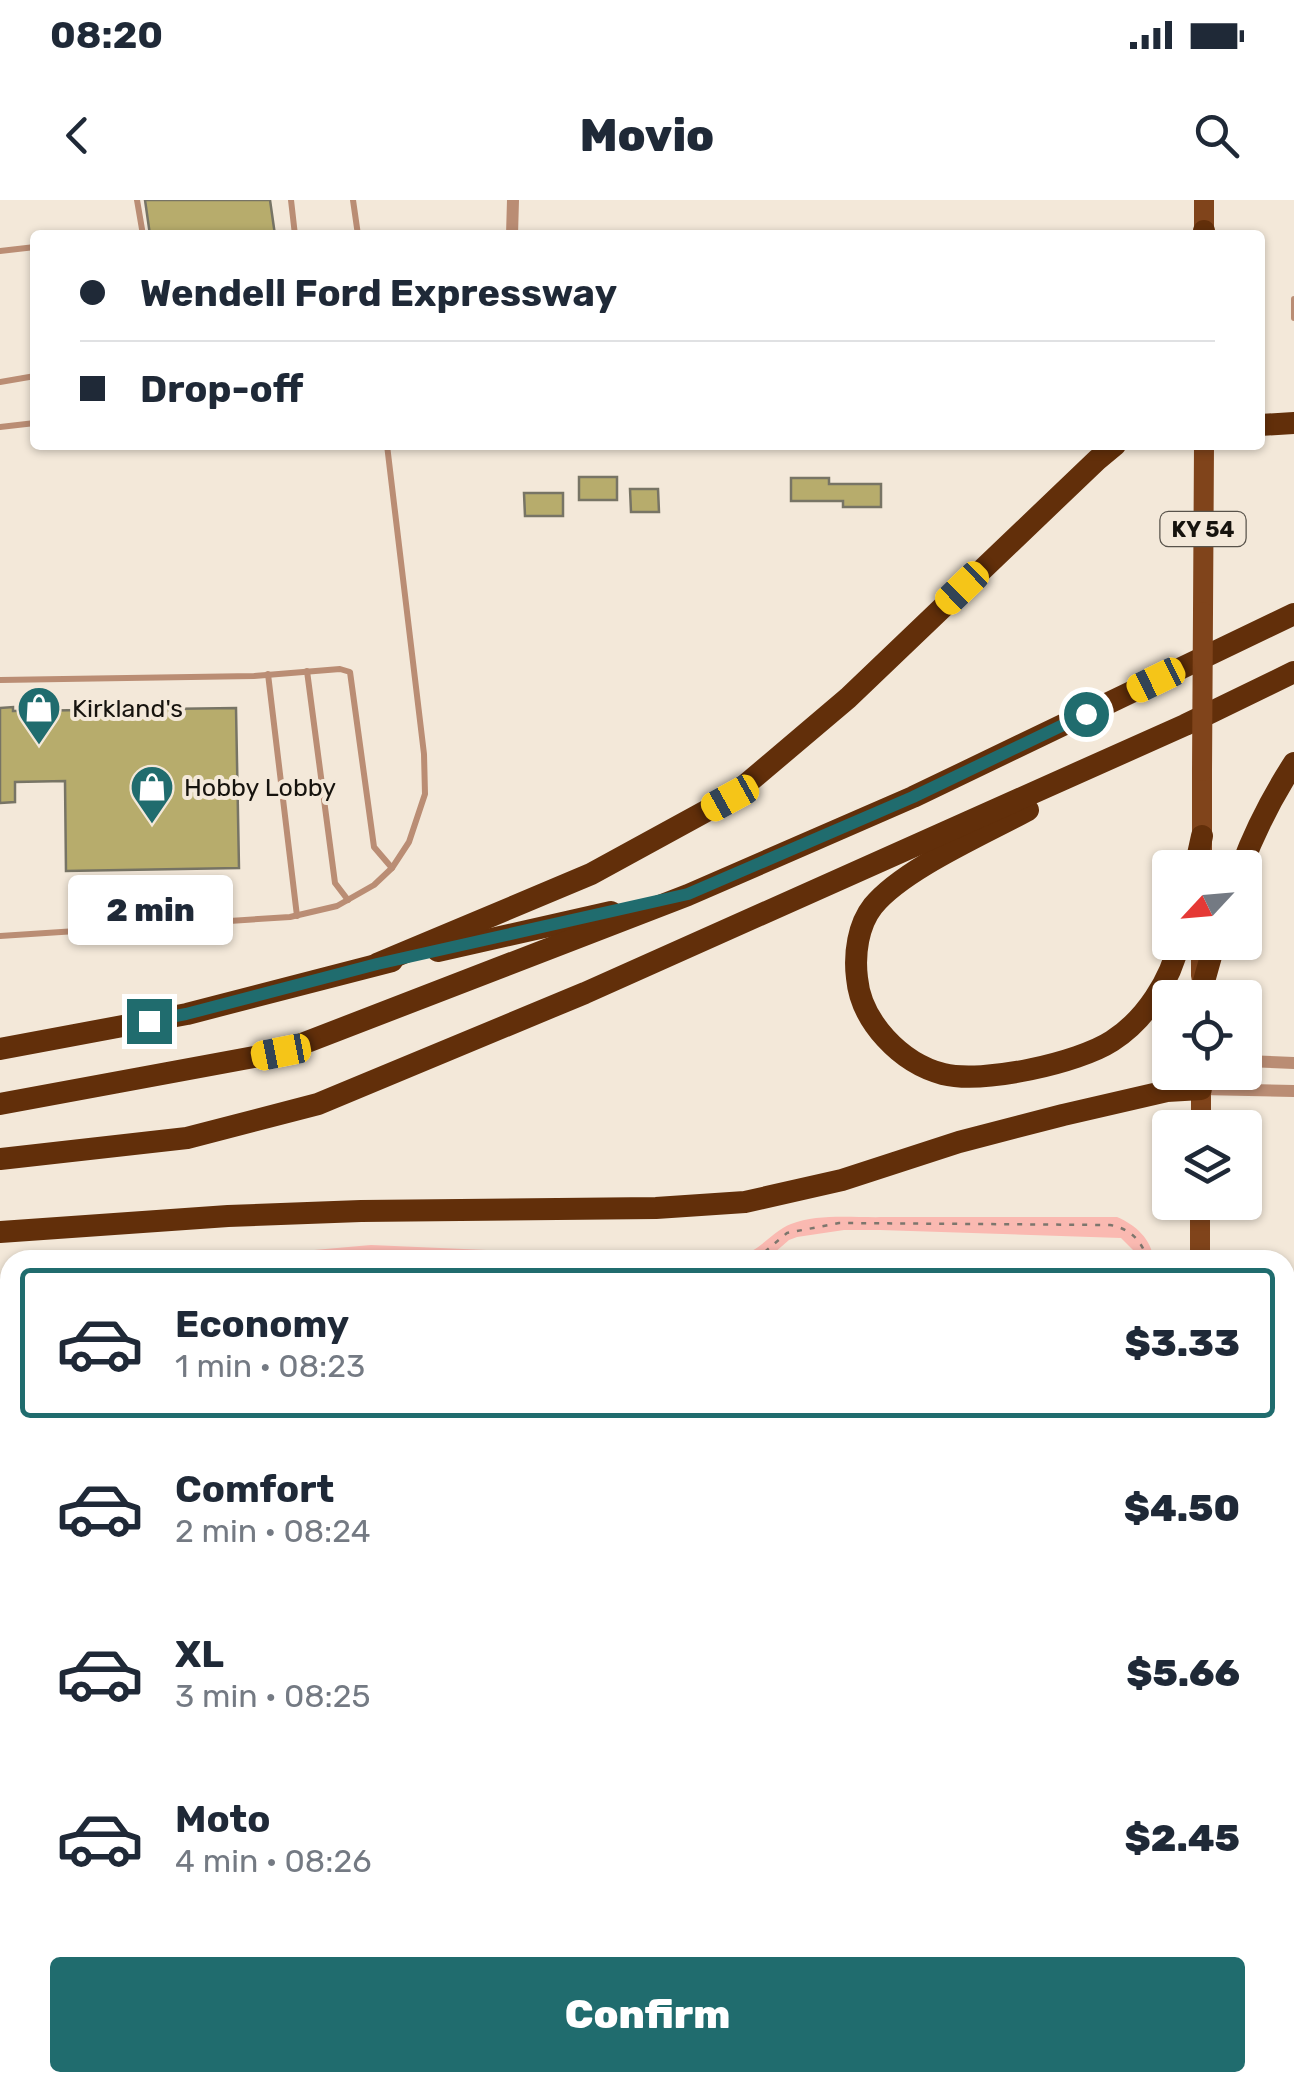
<!DOCTYPE html>
<html lang="en">
<head>
<meta charset="utf-8">
<style>
	:root { --surface:#fff; --page:#f2f2f3; --text:#1f2937; --muted:#747a83; --line:#e0e1e3; --accent:#206c6e }
	body { margin:0; font-family:Rubik,sans-serif; background:var(--page); color:var(--text); height:100vh; display:flex; flex-direction:column; font-size:38px; white-space:nowrap }
	* { box-sizing:border-box; margin:0 }
	p { font-size:32px; color:var(--muted) }
	.icon { flex:none; width:55px; height:55px; fill:none; stroke:currentColor; stroke-width:2; stroke-linecap:round; stroke-linejoin:round }
	.map { position:relative; flex:1; overflow:hidden }
	.side { position:absolute; left:0px; top:1050px; width:1295px; height:842px; display:flex; flex-direction:column; background:var(--surface); border-radius:30px 30px 0 0; box-shadow:0 2px 8px #0004 }
	.side>* { flex:none }
	.banner { position:absolute; left:30px; top:30px; width:1235px; height:220px; border-radius:10px; box-shadow:0 2px 8px #0004; display:grid; align-content:center; height:220px; padding:0 50px; background:var(--surface) }
	.needle { width:65px; rotate:244deg }
	.fabs { position:absolute; left:1152px; top:650px; display:grid; gap:20px }
	.fabs a { display:grid; place-items:center; width:110px; height:110px; border-radius:10px; background:var(--surface); box-shadow:0 2px 8px #0004; font-size:50px }
	.end { position:absolute; width:45px; height:45px; margin:-22px; border:12px solid #206c6e; background:#fff; box-shadow:0 0 0 5px #fff }
	.from { border-radius:50% }
	.bubble { position:absolute; height:70px; border-radius:10px; background:var(--surface); box-shadow:0 2px 8px #0004; font-size:32px; font-weight:800; line-height:70px; text-align:center }
	.car { position:absolute; width:30px; height:60px; margin:-30px -15px; border-radius:12px; box-shadow:0 0 8px 2px #0007; background:linear-gradient(#f5c518 24%,#345 0 40%,#f5c518 0 76%,#345 0 86%,#f5c518 0) }
	.banner b { display:flex; align-items:center; gap:35px; height:95px; font-size:38px }
	.banner b+b { border-top:2px solid var(--line) }
	.banner i { width:25px; height:25px; background:var(--text) }
	ul { padding:18px 0 0; list-style:none }
	li { display:flex; align-items:center; gap:30px; height:150px; margin:0 20px 15px; padding:0 30px; border:5px solid transparent; border-radius:10px }
	li div { flex:1 }
	li b { display:block; font-size:38px }
	li em { font-style:normal; font-weight:800 }
	li.active { border-color:var(--accent) }
	li>.icon { width:90px; height:90px; stroke-width:1.5 }
	.button { display:flex; gap:20px; margin-top:auto; padding:20px 50px }
	.button a { flex:1; height:115px; border-radius:10px; background:var(--accent); color:#fff; font-size:40px; font-weight:800; line-height:115px; text-align:center }
	.status { display:flex; justify-content:space-between; align-items:center; height:70px; padding:0 50px; background:var(--surface); direction:ltr }
	.status svg { height:28px; fill:currentColor }
	header { display:flex; justify-content:space-between; align-items:center; height:130px; padding:0 50px; background:var(--surface); font-size:45px; font-weight:800 }
	.map>svg:first-child { display:block }
</style>
</head>
<body>
<div class="status"><b>08:20</b><svg viewBox="0 0 49 12"><path d="M0 12V9h3v3zM5 12V6h3v6zM10 12V3h3v9zM15 12V0h3v12zM26 1h20v11H26zM47 4h2v5h-2z"/></svg></div>
<header><svg class="icon" aria-label="back" viewBox="0 0 24 24"><path d="M15 5l-7 7 7 7"/></svg>Movio<svg class="icon" aria-label="search" viewBox="0 0 24 24"><circle cx="10" cy="10" r="6"/><path d="M15 15l6 6"/></svg></header>
<div class="map">
<svg width="1294" height="1892" viewBox="0 0 1294 1892">
	<rect width="100%" height="100%" fill="#f3e8d9"/>
	<path fill="#fab9b1" d="M 885,1017 L 1117,1017 C 1136,1025 1151,1039 1154,1060 L 1138,1060 L 1138,1055 L 1121,1038 L 880,1030 L 844,1030 L 797,1037 L 789,1040 L 766,1060 L 227,1060 L 280,1053 L 371,1045 L 582,1054 L 738,1056 C 760,1052 771,1032 791,1024 C 819,1013 855,1018 885,1017 Z"/>
	<g fill="#b7ac6c" stroke="#777465" stroke-width="2.5">
		<polygon points="145,0 270,0 275,35 150,35"/>
		<rect x="579" y="277" width="38" height="23"/>
		<polygon points="791,278 829,278 829,284 881,284 881,307 843,307 843,301 791,301"/>
		<polygon points="630,289 658,289 659,312 631,312"/>
		<polygon points="524,293 563,293 563,316 525,316"/>
		<polygon points="13,507 13,511 236,508 239,668 66,671 65,581 15,582 15,602 0,603 0,508"/>
	</g>
	<g fill="none" stroke-linecap="round" stroke-linejoin="round">
		<g stroke="#7d766d" stroke-width="2.5" stroke-dasharray="5 8" stroke-linecap="butt">
			<polyline points="290,1060 389,1051 604,1060"/>
			<path d="M 755,1060 L 787,1033 L 839,1023 L 1110,1025 C 1129,1028 1143,1041 1147,1060"/>
			<polyline points="0,1100 10,1097"/>
			<polyline points="1285,1253 1294,1253"/>
		</g>
		<g stroke="#ba8d74" stroke-width="6">
			<polyline points="137,0 143,35"/>
			<polyline points="291,0 295,35"/>
			<polyline points="353,0 358,35"/>
			<polyline points="0,51 35,47"/>
			<polyline points="1294,99 1294,118"/>
			<polyline points="0,182 35,176"/>
			<polyline points="0,227 35,223"/>
			<polyline points="307,471 335,683 348,700"/>
			<polyline points="268,474 297,716"/>
			<polyline points="0,480 254,476 340,469 350,472 374,647 392,668"/>
			<polyline points="0,736 290,717 337,706 374,685 392,668 409,642 425,594 424,554 387,245"/>
			<polyline points="1294,1149 1288,1158 1287,1189 1294,1197"/>
			<polyline points="1285,1621 1294,1635"/>
			<polyline points="1285,1837 1294,1837"/>
			<polyline points="1285,1867 1294,1867"/>
			<polyline points="937,1883 958,1892"/>
			<polyline points="1125,1892 1125,1882"/>
		</g>
		<g stroke="#ba8d74" stroke-width="12">
			<polyline points="512,35 513,0"/>
			<polyline points="1245,861 1294,863"/>
			<polyline points="1202,888 1225,872"/>
			<polyline points="1201,889 1294,891"/>
		</g>
		<g stroke="#9f5f38" stroke-width="18">
			<polyline points="1285,1284 1294,1284"/>
			<polyline points="288,1892 293,1882"/>
		</g>
		<g stroke="#80441b" stroke-width="20">
			<polyline points="1204,0 1204,35"/>
			<polyline points="1203,412 1204,245"/>
			<polyline points="1202,651 1202,571"/>
			<polyline points="1201,776 1201,742"/>
			<polyline points="1201,928 1201,872"/>
			<polyline points="1200,1060 1200,1002"/>
			<polyline points="1195,1892 1196,1882"/>
		</g>
		<g stroke="#622f0a" stroke-width="22">
			<polyline points="1204,35 1204,31"/>
			<polyline points="1260,225 1294,223"/>
			<path d="M 1028,610 C 984,634 903,669 873,706 C 858,725 854,754 857,778 C 861,822 901,863 943,874 C 983,884 1078,863 1112,841 C 1145,820 1171,780 1179,742"/>
			<polyline points="1195,668 1202,636"/>
			<path d="M 1241,668 C 1255,630 1272,597 1294,563"/>
			<polyline points="438,751 611,712"/>
			<polyline points="377,764 591,674 730,598 848,498 1097,260 1115,245"/>
			<polyline points="1201,792 1215,742"/>
			<polyline points="0,849 187,814 392,761"/>
			<polyline points="0,904 281,852 688,695 913,597 1294,414"/>
			<polyline points="0,959 187,938 318,904 585,793 1185,525 1294,472"/>
			<polyline points="0,1032 228,1016 361,1011 656,1008 745,1002 842,980 959,942 1063,915 1167,891 1201,889"/>
		</g>
		<polyline stroke="#80441b" stroke-width="20" points="1202,571 1203,412"/>
	</g>
	<g fill="none" stroke-linecap="round" stroke-linejoin="round">
		<polyline stroke="#206c6e" stroke-width="12" points="149,821 186,814 377,764 688,694 913,597 1086,514"/>
	</g>
	<defs>
		<symbol id="shop-pin" viewBox="-11 -11 22 30"><path d="M0 17L-7.5 6A9.5 9.5 0 1 1 7.5 6Z" fill="#206c6e" stroke="#f3e8d9"/><path d="M-5-2.5h2.3a2.7 3.5 0 0 1 5.4 0H5L5.5 6h-11ZM-1.5-2.5h3a1.5 2.3 0 0 0-3 0Z" fill="#fff"/></symbol>
	</defs>
	<g fill-rule="evenodd">
		<use href="#shop-pin" x="14" y="483" width="50" height="68"/>
		<use href="#shop-pin" x="127" y="562" width="50" height="68"/>
	</g>
	<g text-anchor="middle" stroke-width="8" stroke-linejoin="round" paint-order="stroke">
		<rect fill="#f3e8d9" stroke="#58534b" stroke-width="2.5" x="1160.5" y="312" width="85" height="34" rx="8"/>
		<g font-size="22" font-weight="bold" fill="#16130e">
			<text x="1203" y="337">KY 54</text>
		</g>
		<g font-size="25" fill="#16130e" stroke="#f3e8d9" text-anchor="start">
			<text x="72" y="517">Kirkland's</text>
			<text x="184" y="596">Hobby Lobby</text>
		</g>
	</g>
</svg>
<div class="fabs">
<a><svg class="needle" viewBox="-14 -14 28 28"><path d="M0-13l5 13h-10z" fill="#e53935"/><path d="M0 13l5-13h-10z" fill="#747a83"/></svg></a>
<a><svg class="icon" aria-label="locate" viewBox="0 0 24 24"><circle cx="12" cy="12" r="6"/><path d="M12 2v4M12 18v4M2 12h4M18 12h4"/></svg></a>
<a><svg class="icon" aria-label="layers" viewBox="0 0 24 24"><path d="M12 4l9 5-9 5-9-5zM3 14l9 5 9-5"/></svg></a>
</div>
<i class="end from" style="left:1086px;top:514px"></i>
<i class="end" style="left:149px;top:821px"></i>
<div class="bubble" style="left:68px;top:675px;width:165px">2 min</div>
<i class="car" style="left:962px;top:388px;rotate:226deg"></i>
<i class="car" style="left:1156px;top:480px;rotate:244deg"></i>
<i class="car" style="left:730px;top:598px;rotate:241deg"></i>
<i class="car" style="left:281px;top:852px;rotate:259deg"></i>
<div class="banner">
<b><i class="from"></i>Wendell Ford Expressway</b>
<b><i></i>Drop-off</b>
</div>
<section class="side">
<ul>
<li class="active"><svg class="icon" aria-label="car" viewBox="0 0 24 24"><path d="M5 17H2v-5l4-1 3-4h7l3 4 3 1v5h-3M9 17h6M6 11h13"/><circle cx="7" cy="17" r="2"/><circle cx="17" cy="17" r="2"/></svg><div><b>Economy</b><p>1 min · 08:23</p></div><em>$3.33</em></li>
<li><svg class="icon" aria-label="car" viewBox="0 0 24 24"><path d="M5 17H2v-5l4-1 3-4h7l3 4 3 1v5h-3M9 17h6M6 11h13"/><circle cx="7" cy="17" r="2"/><circle cx="17" cy="17" r="2"/></svg><div><b>Comfort</b><p>2 min · 08:24</p></div><em>$4.50</em></li>
<li><svg class="icon" aria-label="car" viewBox="0 0 24 24"><path d="M5 17H2v-5l4-1 3-4h7l3 4 3 1v5h-3M9 17h6M6 11h13"/><circle cx="7" cy="17" r="2"/><circle cx="17" cy="17" r="2"/></svg><div><b>XL</b><p>3 min · 08:25</p></div><em>$5.66</em></li>
<li><svg class="icon" aria-label="car" viewBox="0 0 24 24"><path d="M5 17H2v-5l4-1 3-4h7l3 4 3 1v5h-3M9 17h6M6 11h13"/><circle cx="7" cy="17" r="2"/><circle cx="17" cy="17" r="2"/></svg><div><b>Moto</b><p>4 min · 08:26</p></div><em>$2.45</em></li>
</ul>
<div class="button"><a>Confirm</a></div>
</section>
</div>
</body>
</html>
